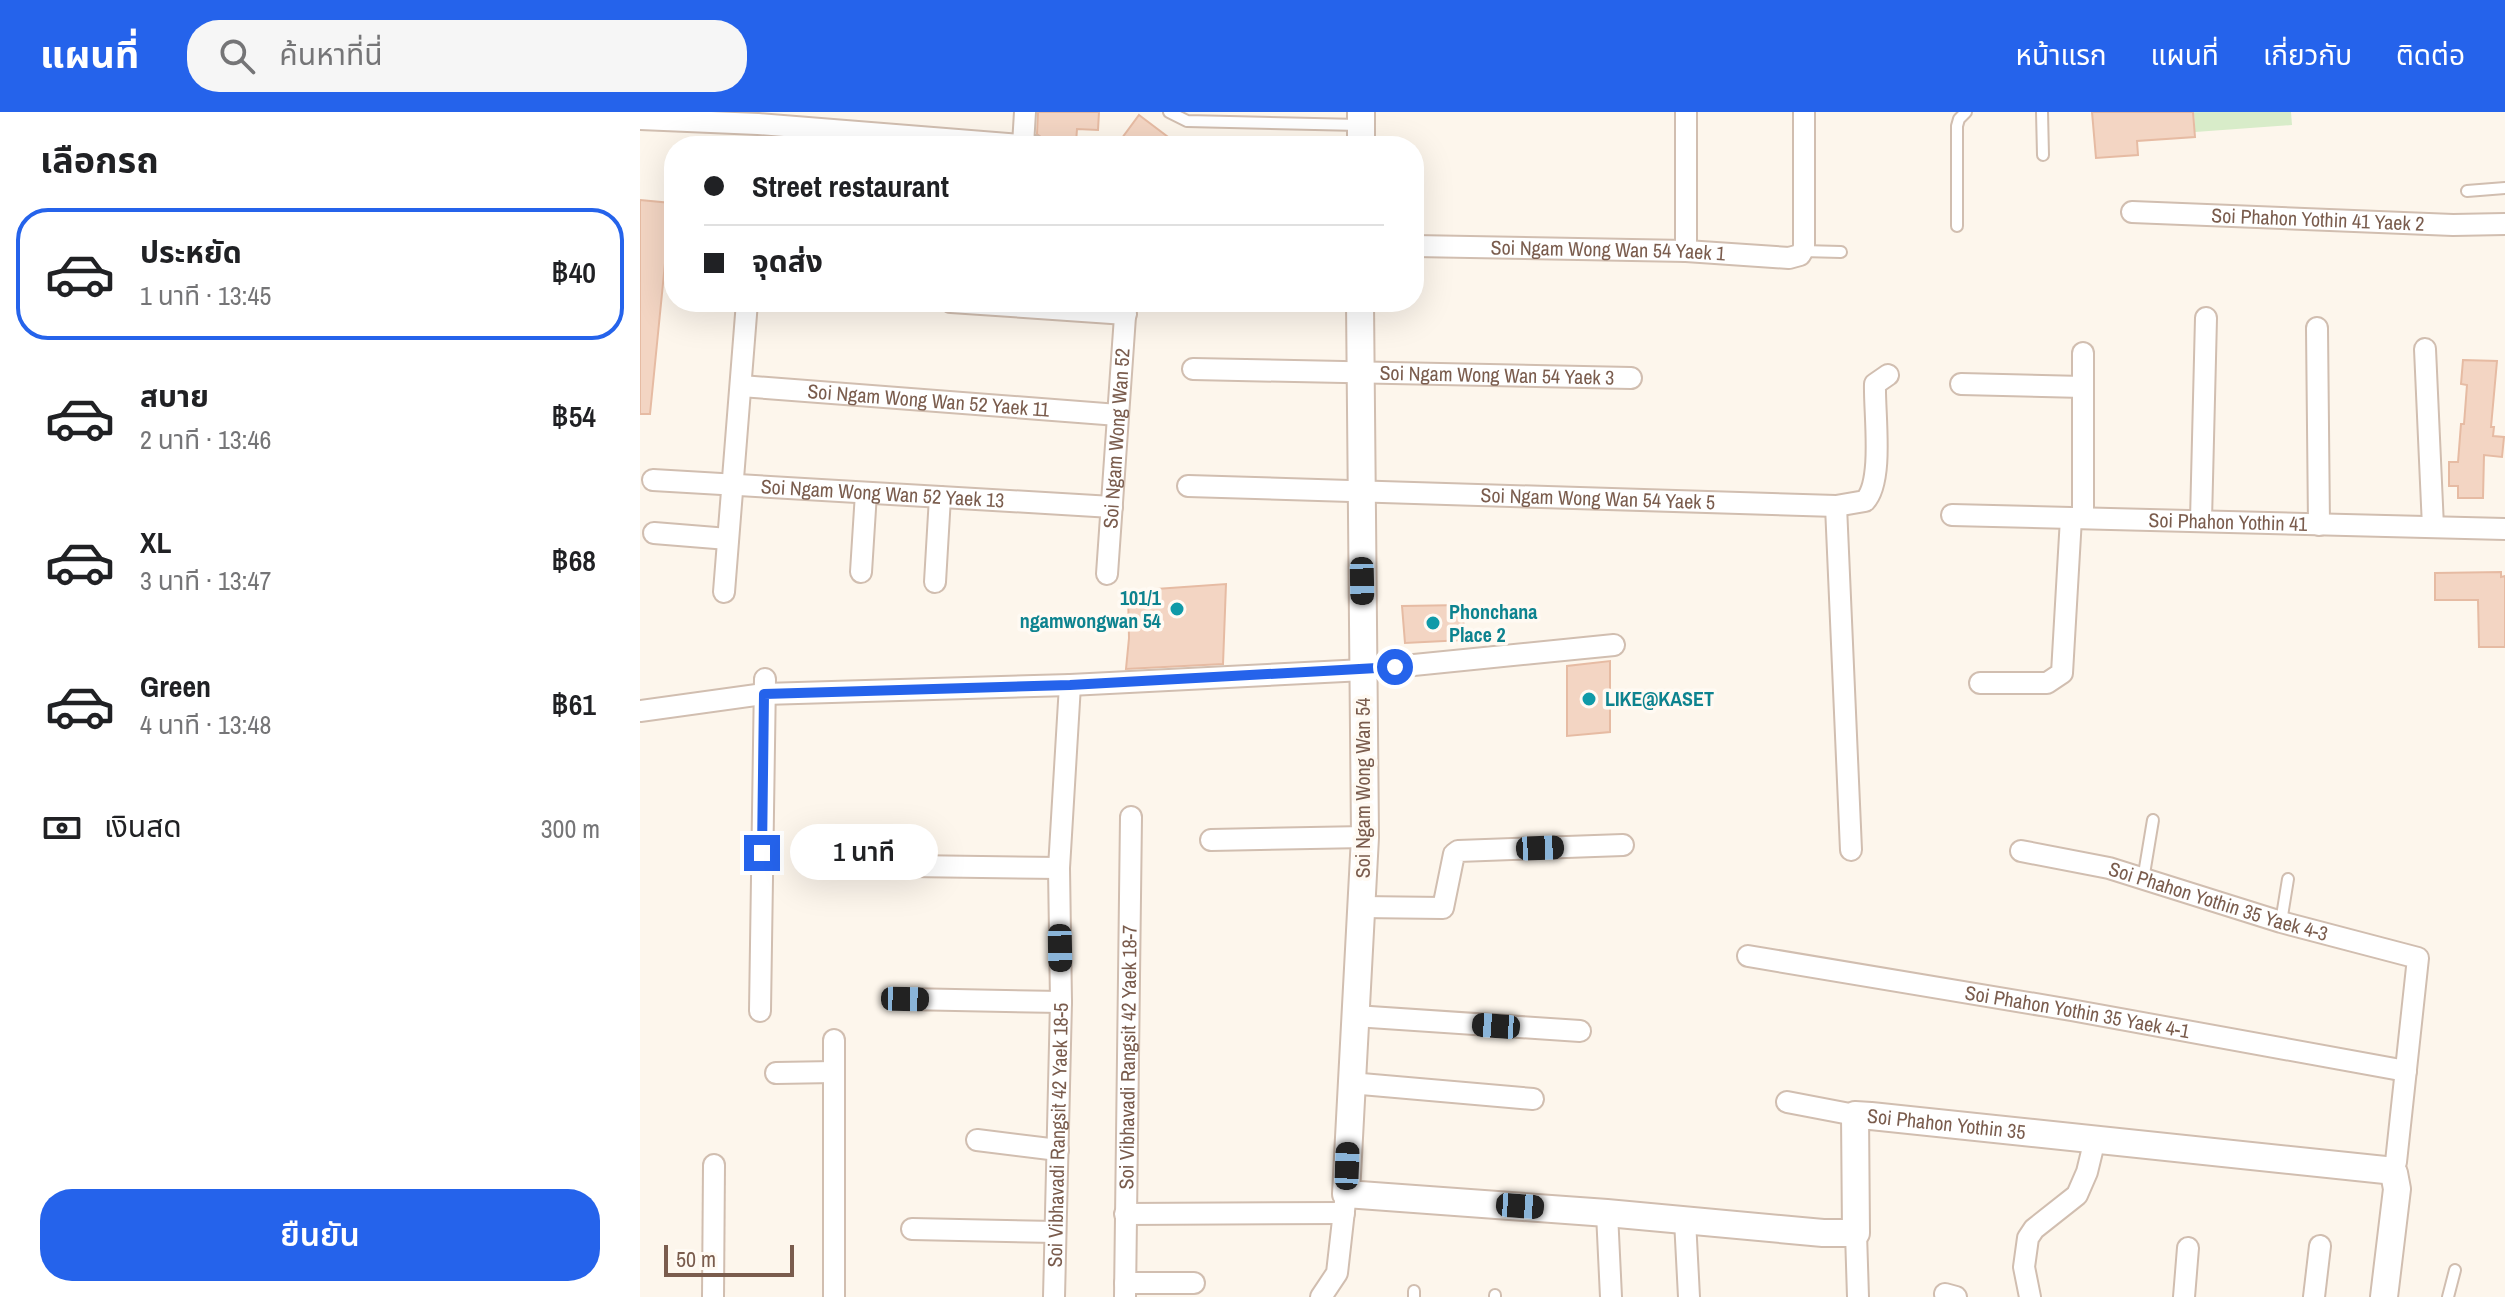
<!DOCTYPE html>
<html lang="th">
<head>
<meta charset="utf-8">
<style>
	:root { --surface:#fff; --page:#f6f6f6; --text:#202124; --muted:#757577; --line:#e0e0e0; --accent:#2563eb }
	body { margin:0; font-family:"Archivo Narrow","Noto Sans Thai",sans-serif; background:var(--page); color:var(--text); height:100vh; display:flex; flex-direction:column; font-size:30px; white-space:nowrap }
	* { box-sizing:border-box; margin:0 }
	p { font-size:26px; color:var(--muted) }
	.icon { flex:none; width:44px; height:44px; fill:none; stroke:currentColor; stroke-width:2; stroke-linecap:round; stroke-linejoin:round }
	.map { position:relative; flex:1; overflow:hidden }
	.side { display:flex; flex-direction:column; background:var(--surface); width:640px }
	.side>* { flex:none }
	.top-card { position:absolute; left:24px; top:24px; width:760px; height:176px; border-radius:32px; box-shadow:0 8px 32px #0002; display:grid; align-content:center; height:176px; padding:0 40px; background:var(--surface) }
	.scale { position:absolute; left:24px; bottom:20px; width:130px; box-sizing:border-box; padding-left:8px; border:4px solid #7a5c4d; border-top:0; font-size:22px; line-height:28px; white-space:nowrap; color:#7a5c4d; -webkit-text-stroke:6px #fffaf3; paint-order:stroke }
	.end { position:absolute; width:36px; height:36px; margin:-18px; border:10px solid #2563eb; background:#fff; box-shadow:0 0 0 4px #fff }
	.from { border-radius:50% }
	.bubble { position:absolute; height:56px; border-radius:28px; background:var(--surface); box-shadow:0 8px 32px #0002; font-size:26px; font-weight:600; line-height:56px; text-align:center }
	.car { position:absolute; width:24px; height:48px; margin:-24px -12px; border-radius:10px; box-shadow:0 0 6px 2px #0007; background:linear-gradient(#222 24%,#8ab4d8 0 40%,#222 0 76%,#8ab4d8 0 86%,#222 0) }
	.top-card b { display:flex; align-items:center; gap:28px; height:76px; font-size:30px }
	.top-card b+b { border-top:2px solid var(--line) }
	.top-card i { width:20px; height:20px; background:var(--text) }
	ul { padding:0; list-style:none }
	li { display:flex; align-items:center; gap:24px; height:132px; margin:0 16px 12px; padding:0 24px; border:4px solid transparent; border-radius:32px }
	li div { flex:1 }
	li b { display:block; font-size:30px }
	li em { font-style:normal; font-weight:600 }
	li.on { border-color:var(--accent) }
	li>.icon { width:72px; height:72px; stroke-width:1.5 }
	h2 { padding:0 40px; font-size:36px; line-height:96px }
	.pay { display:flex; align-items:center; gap:20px; height:88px; padding:0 40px; font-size:30px }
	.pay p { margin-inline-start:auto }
	.action { display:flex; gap:16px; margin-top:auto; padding:16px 40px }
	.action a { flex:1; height:92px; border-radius:32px; background:var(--accent); color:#fff; font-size:32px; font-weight:600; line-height:92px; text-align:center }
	header { display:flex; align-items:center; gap:48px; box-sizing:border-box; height:112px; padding:0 40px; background:var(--accent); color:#fff }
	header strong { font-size:38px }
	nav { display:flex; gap:44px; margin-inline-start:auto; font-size:28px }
	.search { width:560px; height:72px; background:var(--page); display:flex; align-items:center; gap:20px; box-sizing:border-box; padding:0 28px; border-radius:32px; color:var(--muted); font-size:30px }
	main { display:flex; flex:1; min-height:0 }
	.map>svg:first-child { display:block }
</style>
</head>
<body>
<header>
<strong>แผนที่</strong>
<div class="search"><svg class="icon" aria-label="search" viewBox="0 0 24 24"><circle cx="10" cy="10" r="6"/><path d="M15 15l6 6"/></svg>ค้นหาที่นี่</div>
<nav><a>หน้าแรก</a><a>แผนที่</a><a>เกี่ยวกับ</a><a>ติดต่อ</a></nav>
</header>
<main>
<section class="side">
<h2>เลือกรถ</h2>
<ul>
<li class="on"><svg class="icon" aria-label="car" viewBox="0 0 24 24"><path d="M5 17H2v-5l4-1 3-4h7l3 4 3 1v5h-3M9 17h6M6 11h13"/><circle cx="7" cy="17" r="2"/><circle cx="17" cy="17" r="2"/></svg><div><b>ประหยัด</b><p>1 นาที · 13:45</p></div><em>฿40</em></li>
<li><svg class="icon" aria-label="car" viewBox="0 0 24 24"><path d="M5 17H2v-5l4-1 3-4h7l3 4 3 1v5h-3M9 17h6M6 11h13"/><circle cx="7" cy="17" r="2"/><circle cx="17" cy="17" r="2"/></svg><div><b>สบาย</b><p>2 นาที · 13:46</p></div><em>฿54</em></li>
<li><svg class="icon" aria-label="car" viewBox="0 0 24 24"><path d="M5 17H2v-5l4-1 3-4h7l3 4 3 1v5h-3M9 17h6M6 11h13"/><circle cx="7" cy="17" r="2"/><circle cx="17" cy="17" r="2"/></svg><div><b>XL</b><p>3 นาที · 13:47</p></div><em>฿68</em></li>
<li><svg class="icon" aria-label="car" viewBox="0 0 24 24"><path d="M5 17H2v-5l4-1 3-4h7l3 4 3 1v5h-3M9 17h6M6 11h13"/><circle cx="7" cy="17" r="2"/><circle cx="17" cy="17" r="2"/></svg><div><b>Green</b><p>4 นาที · 13:48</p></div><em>฿61</em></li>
</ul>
<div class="pay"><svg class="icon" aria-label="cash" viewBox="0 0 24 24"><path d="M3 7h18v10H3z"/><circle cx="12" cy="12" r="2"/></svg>เงินสด<p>300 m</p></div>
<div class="action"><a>ยืนยัน</a></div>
</section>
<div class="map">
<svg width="1865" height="1185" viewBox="0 0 1865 1185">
	<rect width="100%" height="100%" fill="#fdf6ec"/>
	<polygon fill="#d8ecc9" points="1554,0 1651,0 1652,13 1555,20"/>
	<g fill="#f3d5c3" stroke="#e6bba3" stroke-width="2">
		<polygon points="398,0 459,0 458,18 437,17 436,31 406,29 397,22"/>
		<polygon points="1452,0 1553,0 1555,25 1497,29 1498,43 1456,46"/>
		<polygon points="499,3 540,34 493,34 482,26"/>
		<polygon points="0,88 31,91 10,302 0,302"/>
		<polygon points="1823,248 1857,249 1851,315 1854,315 1853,324 1864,325 1862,345 1844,343 1843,386 1818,386 1818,374 1809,374 1809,350 1818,350 1821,312 1824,312 1827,273 1821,272"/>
		<polygon points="1861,460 1861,465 1865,464 1865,535 1839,535 1838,488 1795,488 1795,461"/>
		<polygon points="586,472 583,552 486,557 489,526 488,479"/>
		<polygon points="823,493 824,528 765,531 762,494"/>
		<polygon points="970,549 970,620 927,624 927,554"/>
	</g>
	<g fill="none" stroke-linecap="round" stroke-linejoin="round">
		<defs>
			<g id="service">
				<polyline points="529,0 547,9 719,13"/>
				<polyline points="1402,0 1403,43"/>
				<polyline points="1827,79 1865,76"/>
				<polyline points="1317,114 1317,14 1319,7 1326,0"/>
				<polyline points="1162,139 1201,140"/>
				<polyline points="1503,768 1513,708"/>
				<polyline points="1641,810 1648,767"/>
				<polyline points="774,1179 774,1185"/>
				<polyline points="855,1183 855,1185"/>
				<polyline points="1808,1185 1815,1158"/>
			</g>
			<g id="minor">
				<polyline points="1046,0 1046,139"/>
				<polyline points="0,7 118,12 394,34"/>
				<polyline points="383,33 385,0"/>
				<path id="s1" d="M 1492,100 L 1813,113 L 1865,112"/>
				<path id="s2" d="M 774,134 L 1046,139 L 1149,146 L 1160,143 L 1164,136 L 1164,0"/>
				<polyline points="311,190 486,202"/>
				<polyline points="1677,216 1679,413"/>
				<polyline points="1785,237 1793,415"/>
				<path id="s3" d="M 553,257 L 991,266"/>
				<polyline points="1321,272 1443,275"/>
				<path id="s4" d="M 101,274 L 478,303"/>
				<path id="s5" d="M 13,368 L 472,395"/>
				<path id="s6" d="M 548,374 L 1196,394 L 1225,389 C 1244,369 1234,300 1235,272 L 1248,263"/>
				<polyline points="1196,394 1211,738"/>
				<path id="s7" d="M 1312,403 L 1865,417"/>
				<polyline points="1443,406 1443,241"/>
				<polyline points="1561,408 1566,206"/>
				<polyline points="14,421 88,427"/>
				<polyline points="221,460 226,381"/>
				<path id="s8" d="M 467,462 L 486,190"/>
				<polyline points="295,470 300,385"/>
				<polyline points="84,480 107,190"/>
				<polyline points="1340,571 1407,571 1422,561 1431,406"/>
				<polyline points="0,599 124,582 430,573 724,558 974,533"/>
				<polyline points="571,728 725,725"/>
				<path id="s9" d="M 1381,739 L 1469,756 L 1641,810 L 1778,846 L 1756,1050 L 1751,1060"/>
				<polyline points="269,754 419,756"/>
				<polyline points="721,795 803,796 814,742 818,739 983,733"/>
				<path id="s10" d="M 1108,844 L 1431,898 L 1766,959"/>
				<polyline points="265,887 421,890"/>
				<polyline points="120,899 125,567"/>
				<polyline points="715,904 940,919"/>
				<polyline points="136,961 194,960"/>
				<polyline points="710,971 893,987"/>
				<polyline points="1147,990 1215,1003"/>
				<polyline points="337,1028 418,1038"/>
				<polyline points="967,1101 971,1185"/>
				<polyline points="485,1102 704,1101"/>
				<polyline points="1045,1108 1049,1185"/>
				<polyline points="272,1117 415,1120"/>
				<polyline points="1216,1121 1218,1185"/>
				<polyline points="485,1171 554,1171"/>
				<polyline points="1305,1182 1316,1185"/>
				<polyline points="73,1185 74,1053"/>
				<polyline points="194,1185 194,928"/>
				<path id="s11" d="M 414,1185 L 421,890 L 419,756 L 430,573"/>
				<path id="s12" d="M 485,1185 L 491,705"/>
				<polyline points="681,1185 697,1161 705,1090"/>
				<polyline points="1390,1185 1384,1155 1388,1126 1394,1117 1437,1083 1447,1060 1455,1027"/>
				<polyline points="1544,1185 1548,1136"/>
				<polyline points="1674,1185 1680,1134"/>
			</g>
			<g id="tertiary">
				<polyline points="721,34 721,0"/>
				<path id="s13" d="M 720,190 L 725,725 L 706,1082 L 967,1101 L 1183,1121 L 1216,1121 L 1215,1003 L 1231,1004 L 1745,1058 L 1754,1061 L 1757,1077 L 1744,1185"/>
			</g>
		</defs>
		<use href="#service" stroke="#d1beb0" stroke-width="14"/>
		<use href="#minor" stroke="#d1beb0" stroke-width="24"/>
		<use href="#tertiary" stroke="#d1beb0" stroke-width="30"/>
		<use href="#service" stroke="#fff" stroke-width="10"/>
		<use href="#minor" stroke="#fff" stroke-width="20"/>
		<use href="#tertiary" stroke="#fff" stroke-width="26"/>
	</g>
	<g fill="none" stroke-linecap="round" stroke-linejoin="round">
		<polyline stroke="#2563eb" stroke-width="10" points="122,741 124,582 430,573 755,555"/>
	</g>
	<g fill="#0f9aa8" stroke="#fffaf3" stroke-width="3">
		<circle cx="537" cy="497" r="8"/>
		<circle cx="793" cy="511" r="8"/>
		<circle cx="949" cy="587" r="8"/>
	</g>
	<g text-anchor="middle" stroke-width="7" stroke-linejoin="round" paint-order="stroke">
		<g font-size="20" fill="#7a5c4d" stroke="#fffaf3">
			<text dy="7" stroke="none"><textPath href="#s1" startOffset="186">Soi Phahon Yothin 41 Yaek 2</textPath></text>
			<text dy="7" stroke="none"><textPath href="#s2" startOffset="194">Soi Ngam Wong Wan 54 Yaek 1</textPath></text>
			<text dy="7" stroke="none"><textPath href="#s3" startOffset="304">Soi Ngam Wong Wan 54 Yaek 3</textPath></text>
			<text dy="7" stroke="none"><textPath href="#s4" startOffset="188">Soi Ngam Wong Wan 52 Yaek 11</textPath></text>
			<text dy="7" stroke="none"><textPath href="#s8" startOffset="136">Soi Ngam Wong Wan 52</textPath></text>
			<text dy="7" stroke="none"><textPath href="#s5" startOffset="230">Soi Ngam Wong Wan 52 Yaek 13</textPath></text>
			<text dy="7" stroke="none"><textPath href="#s6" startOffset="410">Soi Ngam Wong Wan 54 Yaek 5</textPath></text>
			<text dy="7" stroke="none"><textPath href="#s7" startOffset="276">Soi Phahon Yothin 41</textPath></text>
			<text transform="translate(723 676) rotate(-90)" y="7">Soi Ngam Wong Wan 54</text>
			<text dy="7" stroke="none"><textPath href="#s9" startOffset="204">Soi Phahon Yothin 35 Yaek 4-3</textPath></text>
			<text dy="7" stroke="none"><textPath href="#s10" startOffset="334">Soi Phahon Yothin 35 Yaek 4-1</textPath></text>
			<text dy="7" stroke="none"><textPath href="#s12" startOffset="240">Soi Vibhavadi Rangsit 42 Yaek 18-7</textPath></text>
			<text dy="7" stroke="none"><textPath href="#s13" startOffset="1614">Soi Phahon Yothin 35</textPath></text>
			<text dy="7" stroke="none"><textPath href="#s11" startOffset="162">Soi Vibhavadi Rangsit 42 Yaek 18-5</textPath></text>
		</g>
		<g font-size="20" font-weight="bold" fill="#0d838f" stroke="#fffaf3" text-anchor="start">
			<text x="521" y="493" text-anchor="end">101/1<tspan x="521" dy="23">ngamwongwan 54</tspan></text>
			<text x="809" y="507">Phonchana<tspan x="809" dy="23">Place 2</tspan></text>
			<text x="965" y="594">LIKE@KASET</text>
		</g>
	</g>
</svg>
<div class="scale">50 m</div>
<i class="end from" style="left:755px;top:555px"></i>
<i class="end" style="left:122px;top:741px"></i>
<div class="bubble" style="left:150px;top:712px;width:148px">1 นาที</div>
<i class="car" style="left:722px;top:469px;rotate:179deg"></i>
<i class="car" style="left:900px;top:736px;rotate:88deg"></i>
<i class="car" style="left:420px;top:836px;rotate:179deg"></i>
<i class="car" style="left:265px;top:887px;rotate:91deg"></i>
<i class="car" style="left:856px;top:914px;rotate:274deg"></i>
<i class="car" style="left:707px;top:1054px;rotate:2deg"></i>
<i class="car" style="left:880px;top:1094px;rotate:94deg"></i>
<div class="top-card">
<b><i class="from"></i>Street restaurant</b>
<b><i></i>จุดส่ง</b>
</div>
</div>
</main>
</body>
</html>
